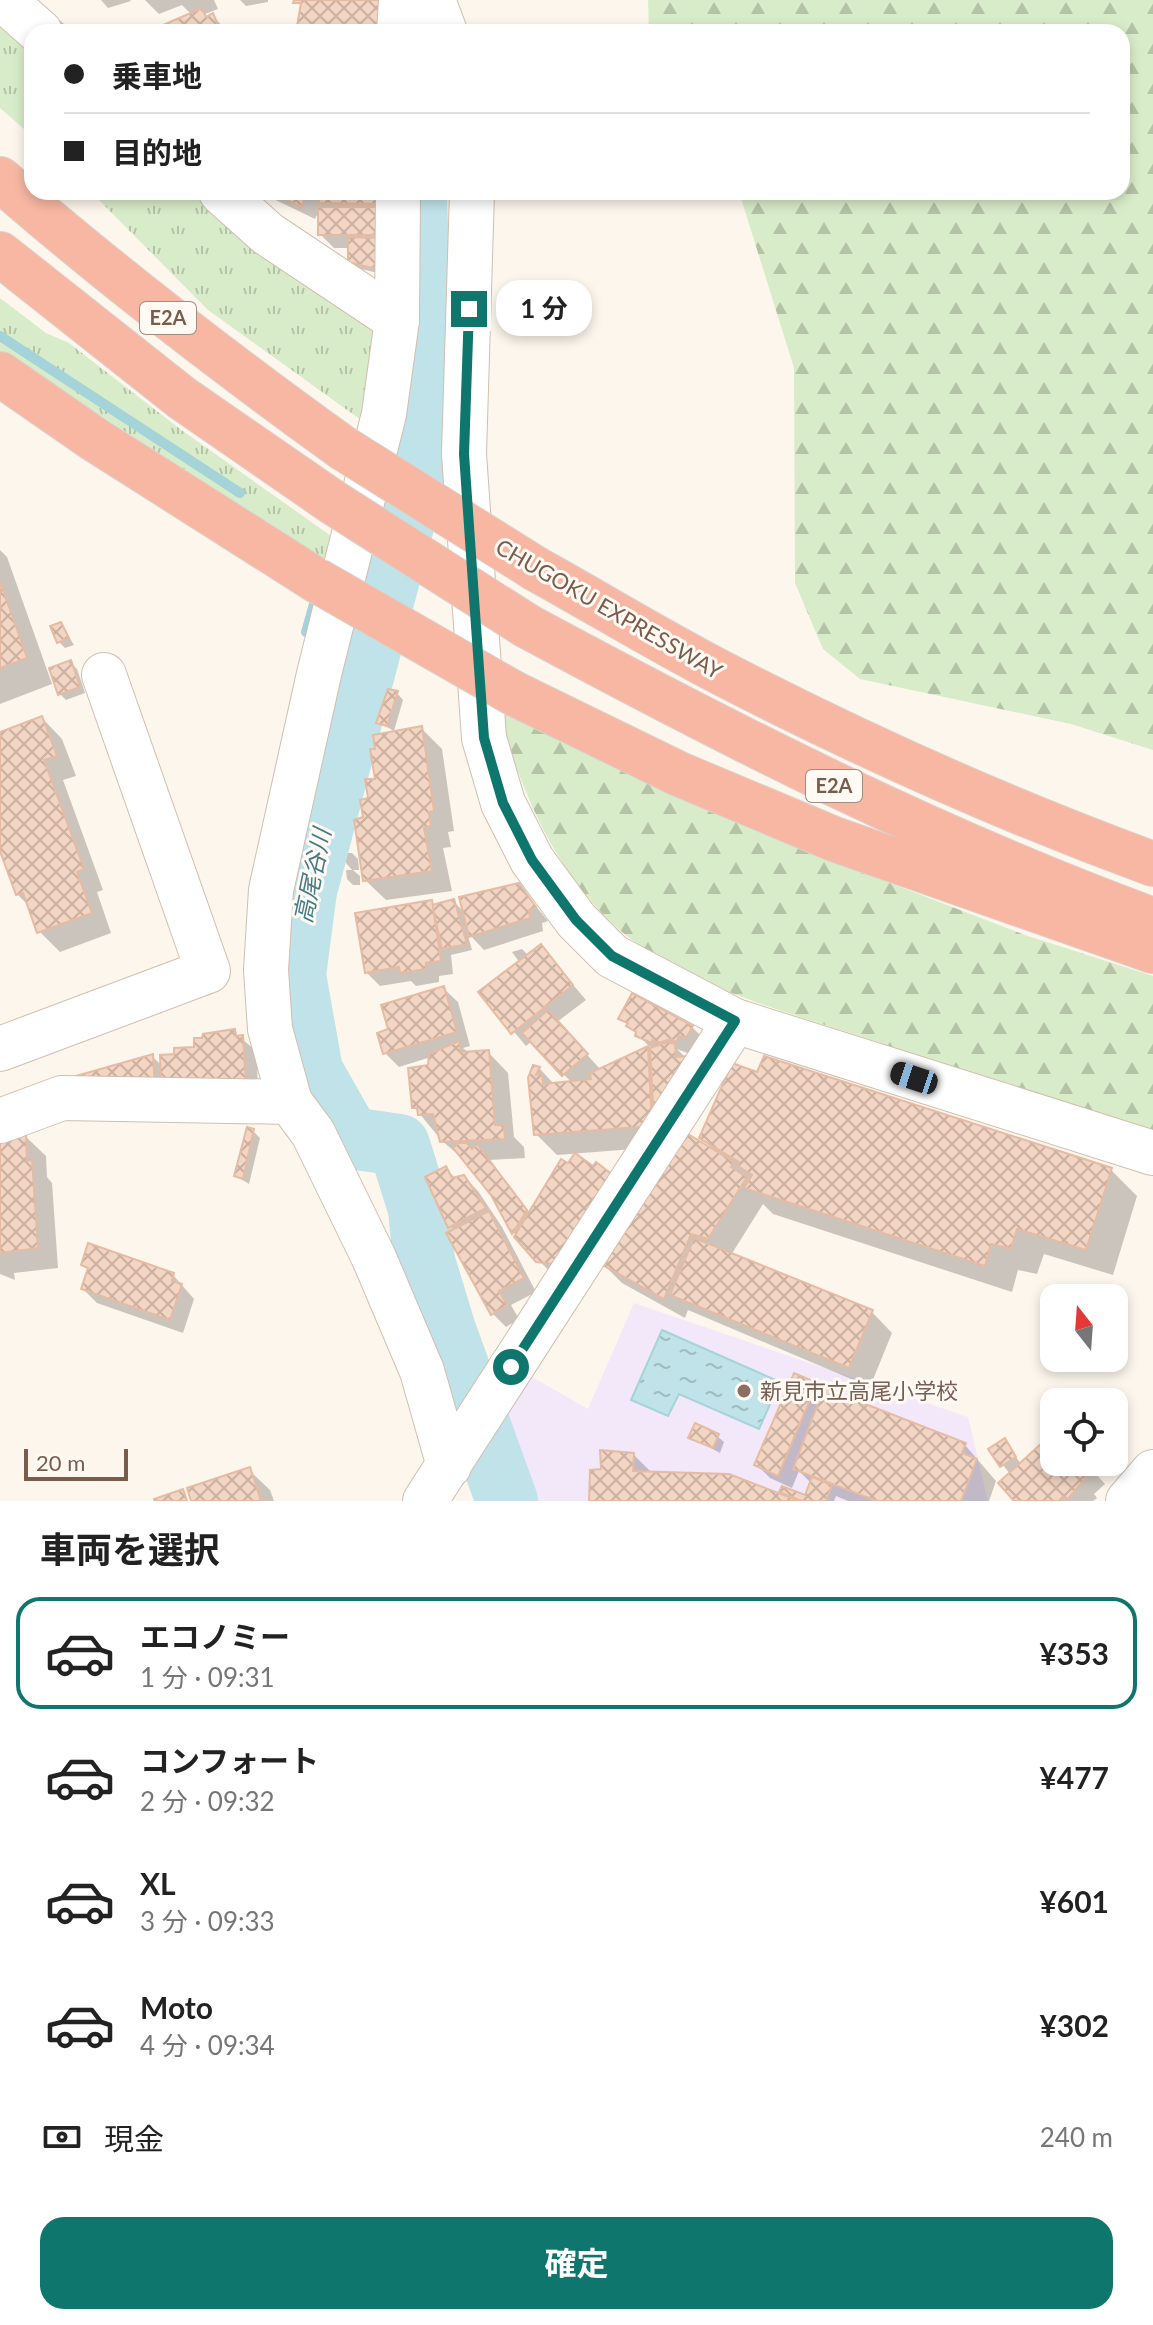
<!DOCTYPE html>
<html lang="ja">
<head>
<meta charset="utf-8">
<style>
	:root { --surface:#fff; --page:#f6f6f6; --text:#222; --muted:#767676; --line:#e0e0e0; --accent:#0f766e }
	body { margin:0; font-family:Lato,"Noto Sans JP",sans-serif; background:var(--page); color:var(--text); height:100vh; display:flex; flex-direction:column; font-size:30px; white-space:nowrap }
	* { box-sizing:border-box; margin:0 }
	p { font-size:26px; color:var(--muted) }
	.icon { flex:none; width:44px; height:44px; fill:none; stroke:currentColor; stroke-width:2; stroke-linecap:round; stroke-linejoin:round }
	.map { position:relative; height:1501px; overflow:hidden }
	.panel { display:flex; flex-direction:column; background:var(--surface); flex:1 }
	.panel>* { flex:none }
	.guide { position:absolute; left:24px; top:24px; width:1106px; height:176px; border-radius:24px; box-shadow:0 4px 12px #0003; display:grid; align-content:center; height:176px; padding:0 40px; background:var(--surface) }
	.needle { width:52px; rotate:343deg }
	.controls { position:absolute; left:1040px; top:1284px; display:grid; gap:16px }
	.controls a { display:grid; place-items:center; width:88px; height:88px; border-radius:16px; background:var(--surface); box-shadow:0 4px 12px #0003; font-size:40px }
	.scale { position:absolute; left:24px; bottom:20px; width:104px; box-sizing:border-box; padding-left:8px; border:4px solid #7a5c4d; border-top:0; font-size:22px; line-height:28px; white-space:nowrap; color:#7a5c4d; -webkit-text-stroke:6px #fffaf3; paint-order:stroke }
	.end { position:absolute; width:36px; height:36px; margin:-18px; border:10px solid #0f766e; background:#fff; box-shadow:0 0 0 4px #fff }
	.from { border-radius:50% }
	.bubble { position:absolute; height:56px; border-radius:24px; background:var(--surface); box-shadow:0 4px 12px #0003; font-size:26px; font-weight:700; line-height:56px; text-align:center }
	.car { position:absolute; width:24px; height:48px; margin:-24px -12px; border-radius:10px; box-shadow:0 0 6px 2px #0007; background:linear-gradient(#222 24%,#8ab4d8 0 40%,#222 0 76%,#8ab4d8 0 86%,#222 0) }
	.guide b { display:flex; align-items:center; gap:28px; height:76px; font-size:30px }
	.guide b+b { border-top:2px solid var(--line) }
	.guide i { width:20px; height:20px; background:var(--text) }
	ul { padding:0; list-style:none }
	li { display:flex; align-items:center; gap:24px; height:112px; margin:0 16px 12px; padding:0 24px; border:4px solid transparent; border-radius:24px }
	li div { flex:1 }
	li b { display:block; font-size:30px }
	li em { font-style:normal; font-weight:700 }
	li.on { border-color:var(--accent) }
	li>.icon { width:72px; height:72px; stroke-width:1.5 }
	h2 { padding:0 40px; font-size:36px; line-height:96px }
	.pay { display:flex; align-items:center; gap:20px; height:88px; padding:0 40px; font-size:30px }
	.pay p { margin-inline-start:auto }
	.action { display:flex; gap:16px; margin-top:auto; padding:16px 40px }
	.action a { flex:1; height:92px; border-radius:24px; background:var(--accent); color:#fff; font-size:32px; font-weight:700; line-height:92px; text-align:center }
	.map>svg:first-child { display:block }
</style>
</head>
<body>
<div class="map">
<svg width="1153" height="1501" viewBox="0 0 1153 1501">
	<defs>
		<pattern id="grass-tufts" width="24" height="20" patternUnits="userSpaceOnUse" patternTransform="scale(2)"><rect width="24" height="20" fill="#d8ecc9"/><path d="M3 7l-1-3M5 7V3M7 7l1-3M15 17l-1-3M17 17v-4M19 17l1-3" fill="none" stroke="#b4c2a5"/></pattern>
		<pattern id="forest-firs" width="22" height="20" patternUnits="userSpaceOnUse" patternTransform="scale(2)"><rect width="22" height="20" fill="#d8ecc9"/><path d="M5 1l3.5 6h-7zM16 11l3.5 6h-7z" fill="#b4c2a5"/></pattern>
		<pattern id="water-ripples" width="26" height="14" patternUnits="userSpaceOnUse" patternTransform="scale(2)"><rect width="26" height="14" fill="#bfe3e8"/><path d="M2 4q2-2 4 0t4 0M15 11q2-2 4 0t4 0" fill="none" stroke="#a0bbbe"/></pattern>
		<pattern id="building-cross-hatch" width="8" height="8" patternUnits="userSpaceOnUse" patternTransform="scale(2)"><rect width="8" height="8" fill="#f3d5c3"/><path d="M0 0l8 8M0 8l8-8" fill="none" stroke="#cab0a1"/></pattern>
	</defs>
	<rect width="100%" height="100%" fill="#fdf6ec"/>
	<polygon fill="#f3e8fa" points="634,1303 968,1417 988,1501 526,1501 496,1430 525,1373 588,1409"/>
	<g fill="url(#grass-tufts)">
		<polygon points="0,10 32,39 32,136 0,108"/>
		<polygon points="91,192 204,192 376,323 368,425 208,310"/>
		<polygon points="0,298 46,333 69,343 180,429 334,538 328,562 0,351"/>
	</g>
	<g fill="url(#forest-firs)">
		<polygon points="648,0 1153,0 1153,750 1071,724 860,679 823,649 795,583 794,368 739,192 1122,192 1122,32 649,32"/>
		<path d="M 497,708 L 843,865 L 1028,936 L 1153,976 L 1153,1134 C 1055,1101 957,1069 860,1036 C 783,1011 685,985 622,932 C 555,875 521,790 497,708 Z"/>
	</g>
	<polygon fill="url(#water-ripples)" stroke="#a5d3da" stroke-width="2" points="662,1330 780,1382 759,1429 679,1394 668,1416 631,1400"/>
	<g fill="#0003">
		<polygon points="101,0 130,0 131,1 108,8"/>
		<polygon points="145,0 214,0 218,9 205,14 208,18 212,15 228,32 152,32 192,15 182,5 159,14"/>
		<polygon points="240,0 268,0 268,2 246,6"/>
		<polygon points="259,192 396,192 390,276 357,268 350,261 350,248 334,248 320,234 320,209 315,219"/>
		<polygon points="0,550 7,557 52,684 0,704"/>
		<polygon points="61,624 74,645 65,648 59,642"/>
		<polygon points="71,663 77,669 85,693 66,700 60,694"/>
		<polygon points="397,693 403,700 394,731 378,722"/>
		<polygon points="42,718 62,739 76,776 63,780 103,890 97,892 111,933 60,952 39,931 30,907 17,894 0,846 0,734"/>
		<polygon points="421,728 442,749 454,831 448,832 451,847 443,848 452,891 386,900 365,880 366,819 377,780"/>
		<polygon points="346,853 352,853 358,859 359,870 353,870 360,876 360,885 353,885 347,879 346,870 352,870 346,863"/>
		<polygon points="518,885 548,921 542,923 543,931 484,950 467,932 472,950 451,955 453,974 439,976 439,982 416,986 411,981 380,986 366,972 431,903 435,906 453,901 464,912"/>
		<polygon points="541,947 586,1000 557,1022 601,1070 650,1047 621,1018 692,1027 706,1041 690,1054 677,1049 686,1058 672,1146 557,1155 536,1134 530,1078 539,1068 555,1085 572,1083 532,1041 526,1046 481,993 520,963 512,952 522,949 529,956"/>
		<polygon points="444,989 458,1002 470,1046 463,1048 469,1053 488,1052 508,1073 514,1137 524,1147 525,1158 490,1160 530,1213 617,1180 714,1150 701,1138 1111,1170 1137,1196 1113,1275 1044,1254 1037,1274 1018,1270 1012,1292 773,1214 763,1204 731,1255 872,1312 892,1333 870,1387 688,1310 685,1318 622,1283 600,1261 559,1282 514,1233 492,1194 466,1161 442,1141 414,1107 431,1057 399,1067 385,1053 390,1031"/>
		<polygon points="234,1032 256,1051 259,1100 116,1104 152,1056 162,1066 176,1056"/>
		<polygon points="253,1131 260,1138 249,1184 236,1176"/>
		<polygon points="25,1136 46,1156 47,1177 52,1183 58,1268 14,1273 15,1280 0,1274 0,1144"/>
		<polygon points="446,1168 456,1179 464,1177 478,1191 502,1227 536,1292 511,1305 519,1319 506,1327 492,1313 450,1227"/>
		<polygon points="83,1264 173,1275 194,1299 183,1333 97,1303 83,1289 90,1270"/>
		<polygon points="816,1385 825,1393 965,1445 996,1481 989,1501 848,1501 836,1496 834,1501 591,1501 603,1471 633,1454 652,1473 789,1499 782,1492 806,1497 812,1484 799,1471 792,1488 770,1478 756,1464"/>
		<polygon points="1054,1435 1054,1462 1085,1462 1105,1484 1094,1494 1097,1498 1093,1501 1017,1501 1010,1474 991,1450 1004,1441 1021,1464"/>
		<polygon points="717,1436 724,1442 720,1453 691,1437"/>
		<polygon points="249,1470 270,1490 274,1501 193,1501"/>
	</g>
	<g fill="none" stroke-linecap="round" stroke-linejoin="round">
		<g stroke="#a5d3da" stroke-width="10">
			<polyline points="51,20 66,32"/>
			<polyline points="0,336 240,493"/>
			<polyline points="306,632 314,604"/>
		</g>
		<polyline stroke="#bfe3e8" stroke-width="62" points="416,197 425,443 306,891 295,975 312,1071 350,1138 399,1145 419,1209 424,1261 445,1330 507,1501"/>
	</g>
	<g fill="url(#building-cross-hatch)" stroke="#e6bba3" stroke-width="2">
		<polygon points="294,0 386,0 386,32 296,32 301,3 293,3"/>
		<polygon points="202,8 206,17 213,13 221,32 147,32"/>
		<polygon points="270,192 308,192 301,207"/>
		<polygon points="318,192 383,192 382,204 319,203"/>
		<rect x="318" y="207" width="64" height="28"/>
		<polygon points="348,237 385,238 384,271 348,262"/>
		<polygon points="0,581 27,658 0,668"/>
		<polygon points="61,622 69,638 57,643 50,626"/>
		<polygon points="71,660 80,687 58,695 49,668"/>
		<polygon points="388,689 398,691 387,726 376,723"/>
		<polygon points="42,716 57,756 44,760 84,869 77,872 92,913 37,933 23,893 16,895 0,851 0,732"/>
		<polygon points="422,726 434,811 429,812 431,826 424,828 432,871 363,881 354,820 363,817 360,800 368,798 365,779 375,779 370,749 375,749 373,735"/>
		<polygon points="519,883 536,907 529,910 530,918 469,937 459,897"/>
		<polygon points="454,899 467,944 442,949 432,905"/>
		<polygon points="432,900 441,961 426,963 426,969 400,973 399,967 365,973 355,913"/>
		<polygon points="541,944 573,985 511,1034 478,992"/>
		<polygon points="444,986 457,1032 383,1054 377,1033 388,1029 381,1005"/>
		<polygon points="632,993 693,1026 686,1038 679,1036 676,1042 670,1039 659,1043 652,1040 652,1043 635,1036 636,1032 626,1026 628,1023 618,1019"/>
		<polygon points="548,1010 588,1054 562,1076 522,1033"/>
		<polygon points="235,1029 236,1036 243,1035 246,1086 161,1090 160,1055 174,1054 174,1048 194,1047 194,1038 202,1038 203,1034"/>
		<polygon points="459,1041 461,1052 489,1050 495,1125 504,1125 505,1139 440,1142 433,1114 418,1115 417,1108 412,1108 408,1068 428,1065 429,1054"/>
		<polygon points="668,1042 675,1044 676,1057 702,1055 654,1123 650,1048"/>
		<polygon points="648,1046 652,1126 534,1135 528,1078 533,1065 540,1067 536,1075 542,1074 543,1084 591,1079 590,1073"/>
		<polygon points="153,1054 155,1092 77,1083 76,1076"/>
		<polygon points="764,1056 1112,1168 1086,1250 1017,1229 1011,1249 991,1244 985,1266 744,1188 752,1175 738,1166 739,1162 699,1138 732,1063 757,1072"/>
		<polygon points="247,1127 254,1129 243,1179 234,1176"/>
		<polygon points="683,1131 734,1162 731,1167 747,1177 708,1239 691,1234 664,1299 599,1263"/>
		<polygon points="26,1134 27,1161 32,1160 38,1248 0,1253 0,1142"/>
		<polygon points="459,1143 467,1143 472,1149 477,1144 527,1210 512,1234 491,1195 453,1148"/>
		<polygon points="575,1153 593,1166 596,1162 618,1179 564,1265 536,1262 514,1237 561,1159 568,1163"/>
		<polygon points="446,1166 452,1178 464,1175 486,1208 448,1228 425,1177"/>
		<polygon points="489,1211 524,1278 499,1291 507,1305 491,1315 446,1233"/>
		<polygon points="694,1238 873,1310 849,1368 670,1295"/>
		<polygon points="88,1243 174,1273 172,1281 182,1284 170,1320 81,1289 88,1268 81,1265"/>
		<polygon points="794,1373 817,1383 778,1476 754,1465"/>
		<polygon points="824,1388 966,1443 962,1453 977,1459 961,1501 877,1501 793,1469"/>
		<polygon points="695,1423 719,1434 713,1448 688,1438"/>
		<polygon points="1054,1432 1054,1462 1087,1462 1093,1469 1067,1500 1064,1497 1060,1501 1014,1501 998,1483"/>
		<polygon points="1005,1438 1016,1457 1000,1467 988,1449"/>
		<polygon points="600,1450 634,1453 633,1471 729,1474 799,1501 589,1501 590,1470 601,1469"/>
		<polygon points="250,1467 261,1501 191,1501 187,1488"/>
		<polygon points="812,1477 832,1485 826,1501 802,1501 779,1492 782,1486 805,1495"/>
		<polygon points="183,1489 187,1501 155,1501 154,1499"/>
	</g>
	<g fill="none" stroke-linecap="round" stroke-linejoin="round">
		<defs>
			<g id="minor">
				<polyline points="4,0 40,32"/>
				<polyline points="433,0 445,32"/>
				<polyline points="399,32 401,0"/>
				<polyline points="221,192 268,234 397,320"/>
				<polyline points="398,192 397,320 384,414 319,674 271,890 266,970 270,1029 290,1102 313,1133 374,1258 422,1371 449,1466"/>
				<polyline points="472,192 464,454 484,738 503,803 532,860 576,920 612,956 735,1021 1153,1153"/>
				<polyline points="0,1049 208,971 104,675"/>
				<polyline points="0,1121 62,1098 290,1102"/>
				<polyline points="425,1501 735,1021"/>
				<polyline points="1128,1501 1153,1472"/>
			</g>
			<g id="highway">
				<path d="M 0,179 C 110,275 225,363 343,448"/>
				<polyline points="0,254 182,398 331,501"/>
				<polyline points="0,374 94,439 316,580"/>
				<path d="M 536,569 C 603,606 669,647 737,681 C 872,750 1011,812 1153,864"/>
				<path d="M 527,626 C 731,736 935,840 1153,920"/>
				<polyline points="515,694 679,774 834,839 1153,951"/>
			</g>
		</defs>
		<use href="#minor" stroke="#d1beb0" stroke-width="46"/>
		<use href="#highway" stroke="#dad1cd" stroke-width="46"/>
		<use href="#minor" stroke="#fff" stroke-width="44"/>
		<use href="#highway" stroke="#f7b7a3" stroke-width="44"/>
		<defs>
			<g id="highway-bridge">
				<polyline points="343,448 536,569"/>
				<polyline points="331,501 527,626"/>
				<polyline points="316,580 515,694"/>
			</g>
		</defs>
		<use href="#highway-bridge" stroke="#dad1cd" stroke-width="46" stroke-linecap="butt"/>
		<use href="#highway-bridge" stroke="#f7b7a3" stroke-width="44"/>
	</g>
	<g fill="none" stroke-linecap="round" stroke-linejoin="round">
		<polyline stroke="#0f766e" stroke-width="10" points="469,309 464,454 475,612 484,738 503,803 532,860 576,920 612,956 735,1021 511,1367"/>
	</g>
	<circle fill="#8d6e63" stroke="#fffaf3" stroke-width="3" cx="744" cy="1391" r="8"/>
	<g text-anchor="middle" stroke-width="6" stroke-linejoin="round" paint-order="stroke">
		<g fill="#fffaf3" stroke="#a28b7f" stroke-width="2">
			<rect x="140" y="302" width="56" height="32" rx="6"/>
			<rect x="806" y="770" width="56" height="32" rx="6"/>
		</g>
		<g font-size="20" font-weight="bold" fill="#7a5c4d">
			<text x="168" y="325">E2A</text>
			<text x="834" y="793">E2A</text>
		</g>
		<g font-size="22" fill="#7a5c4d" stroke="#fffaf3">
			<text transform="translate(609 609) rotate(30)" y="8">CHUGOKU EXPRESSWAY</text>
		</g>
		<g font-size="22" fill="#785e54" stroke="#fffaf3" text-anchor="start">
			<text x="760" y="1399">新見市立高尾小学校</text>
		</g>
		<g font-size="24" font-style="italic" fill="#437c86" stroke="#fffaf3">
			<text transform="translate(313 876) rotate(-78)" y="8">高尾谷川</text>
		</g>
	</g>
</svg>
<div class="controls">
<a><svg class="needle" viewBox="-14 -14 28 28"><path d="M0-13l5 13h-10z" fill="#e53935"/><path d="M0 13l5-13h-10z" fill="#767676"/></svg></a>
<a><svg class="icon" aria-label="locate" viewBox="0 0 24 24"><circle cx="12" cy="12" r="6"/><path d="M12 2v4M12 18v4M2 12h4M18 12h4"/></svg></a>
</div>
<div class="scale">20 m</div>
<i class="end from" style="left:511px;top:1367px"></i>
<i class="end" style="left:469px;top:309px"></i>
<div class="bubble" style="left:496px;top:280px;width:96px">1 分</div>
<i class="car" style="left:914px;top:1078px;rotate:288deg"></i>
<div class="guide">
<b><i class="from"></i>乗車地</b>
<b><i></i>目的地</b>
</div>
</div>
<section class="panel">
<h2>車両を選択</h2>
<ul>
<li class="on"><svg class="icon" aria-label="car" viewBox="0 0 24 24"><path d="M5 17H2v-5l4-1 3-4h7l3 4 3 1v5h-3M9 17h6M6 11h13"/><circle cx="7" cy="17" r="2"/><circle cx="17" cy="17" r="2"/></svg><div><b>エコノミー</b><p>1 分 · 09:31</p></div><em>¥353</em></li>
<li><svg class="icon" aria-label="car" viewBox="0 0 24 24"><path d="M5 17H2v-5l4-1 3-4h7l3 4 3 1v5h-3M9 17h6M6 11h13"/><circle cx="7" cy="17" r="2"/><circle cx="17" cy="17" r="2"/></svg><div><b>コンフォート</b><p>2 分 · 09:32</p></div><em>¥477</em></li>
<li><svg class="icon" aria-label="car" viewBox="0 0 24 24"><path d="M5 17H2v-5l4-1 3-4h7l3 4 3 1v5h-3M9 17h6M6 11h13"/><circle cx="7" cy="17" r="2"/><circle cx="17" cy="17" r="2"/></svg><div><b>XL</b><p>3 分 · 09:33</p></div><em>¥601</em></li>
<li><svg class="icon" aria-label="car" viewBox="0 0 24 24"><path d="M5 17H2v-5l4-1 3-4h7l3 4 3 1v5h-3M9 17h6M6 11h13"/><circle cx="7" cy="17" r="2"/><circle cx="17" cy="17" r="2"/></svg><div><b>Moto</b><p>4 分 · 09:34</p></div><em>¥302</em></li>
</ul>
<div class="pay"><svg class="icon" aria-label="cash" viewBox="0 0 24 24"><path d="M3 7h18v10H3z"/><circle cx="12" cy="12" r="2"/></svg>現金<p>240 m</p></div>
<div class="action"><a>確定</a></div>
</section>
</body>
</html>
